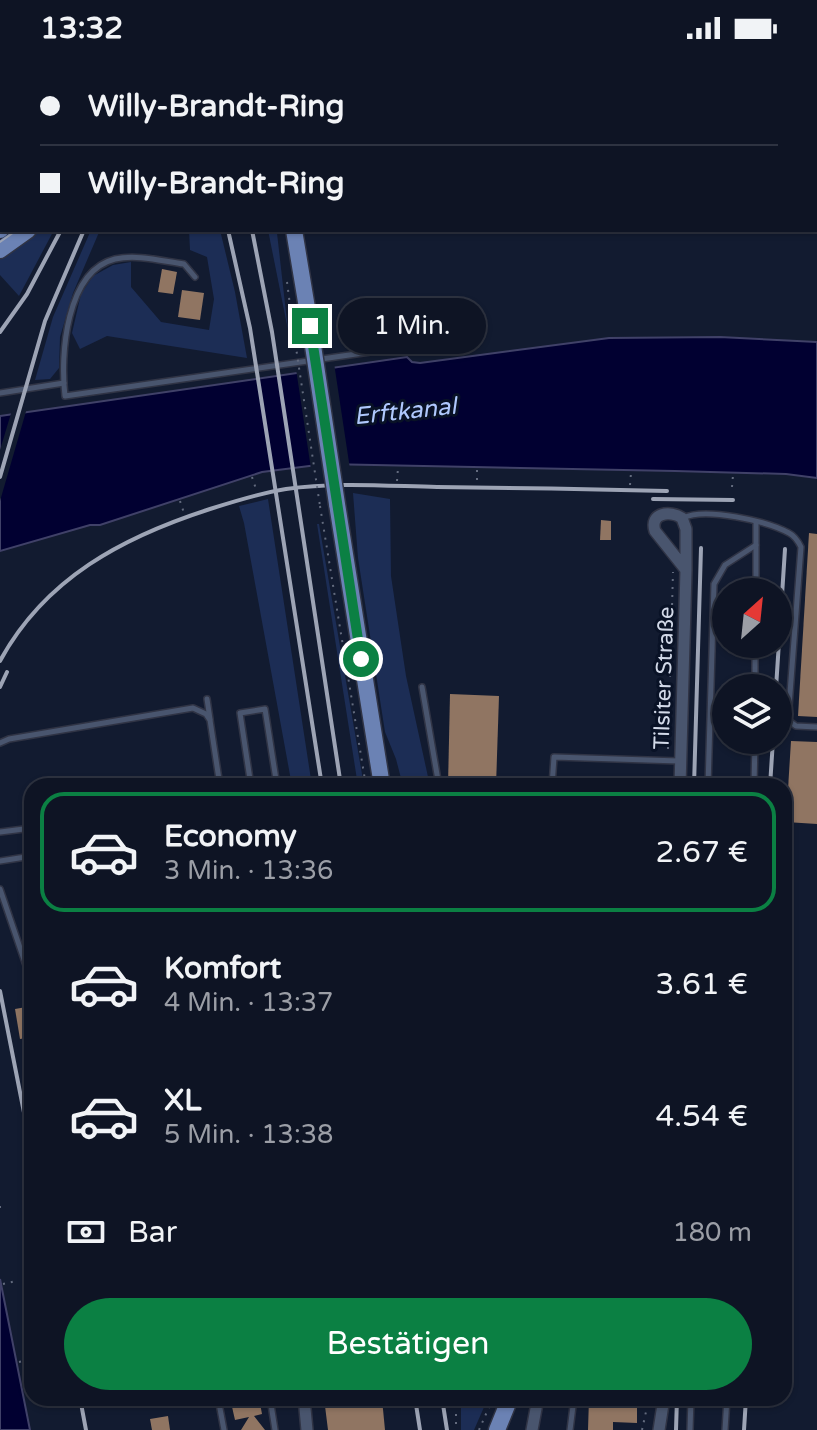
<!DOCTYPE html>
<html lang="de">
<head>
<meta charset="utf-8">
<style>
	:root { --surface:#0e1424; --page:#171d2c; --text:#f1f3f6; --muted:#9b9ea6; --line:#2e3341; --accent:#0b8043 }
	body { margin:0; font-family:"Varela Round",sans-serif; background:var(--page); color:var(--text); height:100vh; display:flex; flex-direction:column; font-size:30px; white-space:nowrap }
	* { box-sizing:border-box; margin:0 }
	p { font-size:26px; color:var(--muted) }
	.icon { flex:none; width:44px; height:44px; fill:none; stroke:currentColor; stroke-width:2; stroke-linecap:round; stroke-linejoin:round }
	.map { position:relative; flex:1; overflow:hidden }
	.details { position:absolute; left:24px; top:722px; width:768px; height:628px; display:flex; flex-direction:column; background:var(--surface); border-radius:24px; box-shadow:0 2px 6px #0004,0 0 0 2px var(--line) }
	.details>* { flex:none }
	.hud { position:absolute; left:0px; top:0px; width:818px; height:176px; box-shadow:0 2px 6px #0004,0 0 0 2px var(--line); display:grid; align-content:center; height:176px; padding:0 40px; background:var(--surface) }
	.needle { width:52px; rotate:27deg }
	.buttons { position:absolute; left:712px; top:522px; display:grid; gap:16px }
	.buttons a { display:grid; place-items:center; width:80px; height:80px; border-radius:50%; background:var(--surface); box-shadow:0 2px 6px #0004,0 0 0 2px var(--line); font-size:40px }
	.end { position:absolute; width:36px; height:36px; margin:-18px; border:10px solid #0b8043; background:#fff; box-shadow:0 0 0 4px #fff }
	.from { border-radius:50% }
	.bubble { position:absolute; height:56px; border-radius:28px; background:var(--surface); box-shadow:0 2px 6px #0004,0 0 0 2px var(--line); font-size:26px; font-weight:600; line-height:56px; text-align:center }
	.hud b { display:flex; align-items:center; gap:28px; height:76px; font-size:30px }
	.hud b+b { border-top:2px solid var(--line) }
	.hud i { width:20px; height:20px; background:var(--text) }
	ul { padding:14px 0 0; list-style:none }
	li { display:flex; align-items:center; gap:24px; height:120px; margin:0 16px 12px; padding:0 24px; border:4px solid transparent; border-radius:24px }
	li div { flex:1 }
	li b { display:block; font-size:30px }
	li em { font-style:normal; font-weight:600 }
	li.selected { border-color:var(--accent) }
	li>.icon { width:72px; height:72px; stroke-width:1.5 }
	.pay { display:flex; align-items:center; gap:20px; height:88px; padding:0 40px; font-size:30px }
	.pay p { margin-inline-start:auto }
	.button { display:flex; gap:16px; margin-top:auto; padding:16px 40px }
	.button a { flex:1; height:92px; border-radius:48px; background:var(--accent); color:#fff; font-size:32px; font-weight:600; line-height:92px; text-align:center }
	.status { display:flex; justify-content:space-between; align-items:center; height:56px; padding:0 40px; background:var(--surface); direction:ltr }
	.status svg { height:22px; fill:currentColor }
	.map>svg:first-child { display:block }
</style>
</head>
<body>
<div class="status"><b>13:32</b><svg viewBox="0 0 49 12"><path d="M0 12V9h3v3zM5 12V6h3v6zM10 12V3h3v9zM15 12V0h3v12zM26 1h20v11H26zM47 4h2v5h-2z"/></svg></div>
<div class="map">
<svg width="817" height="1374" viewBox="0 0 817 1374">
	<rect width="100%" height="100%" fill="#121b30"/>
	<g fill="#1c2d55">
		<polygon points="38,174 54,174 19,240 0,219 0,203"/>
		<polygon points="91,174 100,174 73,237 60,281 59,312 50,323 35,324 53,261"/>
		<polygon points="189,174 220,174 235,236 247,302 107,280 80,293 72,277 81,238 93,220 113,209 131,206 131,231 161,266 209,274 214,243 207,201 190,194"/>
		<polygon points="268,174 276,174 277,177 288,274"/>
		<polygon points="353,437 390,443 391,520 406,620 430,730 403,730 396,703 385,676 358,502"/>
		<polygon points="268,443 312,730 292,730 244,467 239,450"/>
		<polygon points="317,468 319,468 364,730 358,730"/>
		<polygon points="461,1342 488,1342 474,1374 461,1374"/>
	</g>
	<g fill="#010031" stroke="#404168" stroke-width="2">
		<polygon points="720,281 817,286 817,422 786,418 675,415 325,408 262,416 100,469 90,469 0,495 0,360 407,301 412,306 420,307 609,282"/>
		<polygon points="0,1223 30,1374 0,1374"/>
	</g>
	<g fill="#121b30">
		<polygon points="334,307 350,413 311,413 296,313"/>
		<polygon points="27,352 0,445 0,394 12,354"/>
	</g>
	<g fill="#907562">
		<polygon points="162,213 177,216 173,238 158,236"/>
		<polygon points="182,234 204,237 200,264 178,261"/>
		<polygon points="601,464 611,465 611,484 600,484"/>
		<polygon points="809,477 817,478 817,661 798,660"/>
		<polygon points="450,638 499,640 496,730 448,730"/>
		<polygon points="791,685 817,686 817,768 786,766"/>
		<polygon points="32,950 32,981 20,983 15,953"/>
		<polygon points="230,1342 259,1342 262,1358 254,1360 265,1374 241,1374 249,1361 235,1364"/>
		<polygon points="589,1342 637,1342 637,1367 613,1366 613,1374 588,1374"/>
		<polygon points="382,1343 385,1374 328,1374 325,1350"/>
		<polygon points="168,1360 170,1374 152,1374 150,1363"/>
	</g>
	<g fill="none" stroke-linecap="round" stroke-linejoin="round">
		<defs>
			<g id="lane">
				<polyline points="299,0 299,2"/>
				<polyline points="816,66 817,66"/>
				<path d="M 195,221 L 184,208 C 162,205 137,198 115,203 C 66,215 60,299 65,340 L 384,294"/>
				<polyline points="0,337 64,327"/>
				<path d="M 683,462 C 705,451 767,465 789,477 C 795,480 798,485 801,491 L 788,664 L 796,670 L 817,671"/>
				<polyline points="756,536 756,467"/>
				<polyline points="422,631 439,730"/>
				<polyline points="755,632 755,588"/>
				<polyline points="207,643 210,663"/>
				<polyline points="0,687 9,683 193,652 206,658 210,664 220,730"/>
				<polyline points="251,730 240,657 265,653 277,730"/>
				<polyline points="552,730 554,701 679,705"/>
				<polyline points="708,730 714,528 725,509 756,489"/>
				<polyline points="754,730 755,684"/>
				<polyline points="0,776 32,772"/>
				<polyline points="0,805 32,800"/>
				<polyline points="0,833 32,927"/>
				<polyline points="218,1342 224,1374"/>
				<polyline points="270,1342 275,1374"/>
				<polyline points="570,1374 574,1342"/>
				<polyline points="690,1374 691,1342"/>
				<polyline points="725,1374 727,1342"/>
			</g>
			<g id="street">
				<path d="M 680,730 L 686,514 L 686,473 L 682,462 C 670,454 649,457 655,475 L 686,514"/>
				<polyline points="304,1342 307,1374"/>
				<polyline points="532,1374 538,1342"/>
				<polyline points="659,1374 664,1342"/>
			</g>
			<g id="primary">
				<polyline points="239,0 240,2"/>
				<polyline points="253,0 253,2"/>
				<polyline points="115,2 115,0"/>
				<polyline points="150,2 151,0"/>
				<polyline points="0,174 2,172"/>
				<polyline points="294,174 310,270"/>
				<polyline points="0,194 28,174"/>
				<polyline points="337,448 382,730"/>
				<polyline points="497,1374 510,1342"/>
			</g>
		</defs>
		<use href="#lane" stroke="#303445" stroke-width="8"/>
		<use href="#street" stroke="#303445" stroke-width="14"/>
		<use href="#primary" stroke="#303445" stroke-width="19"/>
		<g stroke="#636b7e" stroke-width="2" stroke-dasharray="2 6" stroke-linecap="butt">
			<polyline points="219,0 220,2"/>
			<polyline points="287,226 293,272"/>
			<polyline points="477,414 477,426"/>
			<polyline points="252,421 256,433"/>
			<polyline points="397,425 398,412"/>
			<polyline points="630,429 631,417"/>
			<polyline points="732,431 733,419"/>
			<polyline points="180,445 184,457"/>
			<polyline points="320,450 366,730"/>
			<polyline points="668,693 673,516"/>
			<polyline points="667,730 667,716"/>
			<polyline points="0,1151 1,1151"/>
			<polyline points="3,1228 16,1225"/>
			<polyline points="19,1306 32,1303"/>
			<polyline points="456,1342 456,1374"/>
			<polyline points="479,1374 493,1342"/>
			<polyline points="642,1374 649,1342"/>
		</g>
		<use href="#lane" stroke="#49556e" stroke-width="5"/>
		<use href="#street" stroke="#49556e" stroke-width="11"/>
		<use href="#primary" stroke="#6b82b4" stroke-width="16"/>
		<g stroke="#9da4b5" stroke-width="2">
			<polyline points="121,2 122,0"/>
			<polyline points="0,186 17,174"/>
		</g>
		<g stroke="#9da4b5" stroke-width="4">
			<polyline points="154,0 155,2"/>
			<polyline points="199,0 200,2"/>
			<polyline points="803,0 807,2"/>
			<polyline points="182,2 183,0"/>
			<polyline points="228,174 250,272 322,730"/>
			<polyline points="252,174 272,276 341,730"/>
			<polyline points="0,276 27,238 61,174"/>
			<polyline points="0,421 45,265 84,174"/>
			<polyline points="653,443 733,444"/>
			<path d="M 0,605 C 45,522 123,481 210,453 C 235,445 260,437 286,433 C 335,426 387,430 437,431 C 514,432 590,433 667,435"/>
			<polyline points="0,631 7,616"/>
			<polyline points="776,632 785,493"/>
			<polyline points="694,730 701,492"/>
			<polyline points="770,730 773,684"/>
			<polyline points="784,900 790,800"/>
			<polyline points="0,935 32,1097"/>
			<polyline points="80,1342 86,1374"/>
			<polyline points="415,1342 420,1374"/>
			<polyline points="442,1342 447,1374"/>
			<polyline points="676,1374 677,1342"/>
			<polyline points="744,1374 746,1342"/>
		</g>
		<defs>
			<polyline id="primary-bridge" points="310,270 337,448"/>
		</defs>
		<use href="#primary-bridge" stroke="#303445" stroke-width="19" stroke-linecap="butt"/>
		<polyline stroke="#636b7e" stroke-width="2" stroke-dasharray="2 6" stroke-linecap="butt" points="293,272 320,450"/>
		<use href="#primary-bridge" stroke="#6b82b4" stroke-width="16"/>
	</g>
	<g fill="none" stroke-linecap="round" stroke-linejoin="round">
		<polyline stroke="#0b8043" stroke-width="10" points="310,270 361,603"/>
	</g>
	<g text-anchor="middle" stroke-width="6" stroke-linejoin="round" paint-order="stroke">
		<g font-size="22" fill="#d2d9e8" stroke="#091226">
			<text transform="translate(663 622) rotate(-88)" y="8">Tilsiter Straße</text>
		</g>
		<g font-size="24" font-style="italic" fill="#afc8fd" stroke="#091226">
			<text transform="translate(405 355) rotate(-6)" y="8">Erftkanal</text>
		</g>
	</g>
</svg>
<div class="buttons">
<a><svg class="needle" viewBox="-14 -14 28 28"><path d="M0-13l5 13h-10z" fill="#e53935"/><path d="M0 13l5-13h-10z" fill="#9b9ea6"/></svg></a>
<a><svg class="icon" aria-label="layers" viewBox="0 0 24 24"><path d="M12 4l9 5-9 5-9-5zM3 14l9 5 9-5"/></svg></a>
</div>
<i class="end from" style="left:361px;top:603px"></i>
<i class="end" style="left:310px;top:270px"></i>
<div class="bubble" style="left:338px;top:242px;width:148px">1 Min.</div>
<div class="hud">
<b><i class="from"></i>Willy-Brandt-Ring</b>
<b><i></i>Willy-Brandt-Ring</b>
</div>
<section class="details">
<ul>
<li class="selected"><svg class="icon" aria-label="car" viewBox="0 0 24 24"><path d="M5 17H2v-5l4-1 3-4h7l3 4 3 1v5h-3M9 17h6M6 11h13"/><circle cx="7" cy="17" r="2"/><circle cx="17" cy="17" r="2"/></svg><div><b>Economy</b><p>3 Min. · 13:36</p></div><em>2.67 €</em></li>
<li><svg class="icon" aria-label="car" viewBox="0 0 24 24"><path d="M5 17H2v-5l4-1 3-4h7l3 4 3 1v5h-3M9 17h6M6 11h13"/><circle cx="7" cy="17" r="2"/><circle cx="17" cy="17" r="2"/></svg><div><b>Komfort</b><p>4 Min. · 13:37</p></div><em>3.61 €</em></li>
<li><svg class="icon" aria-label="car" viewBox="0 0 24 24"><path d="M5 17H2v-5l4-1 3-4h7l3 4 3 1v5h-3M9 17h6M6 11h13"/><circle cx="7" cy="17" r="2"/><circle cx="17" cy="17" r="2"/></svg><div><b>XL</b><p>5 Min. · 13:38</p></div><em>4.54 €</em></li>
</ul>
<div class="pay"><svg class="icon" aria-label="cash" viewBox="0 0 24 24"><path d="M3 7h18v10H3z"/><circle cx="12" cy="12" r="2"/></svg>Bar<p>180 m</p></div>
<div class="button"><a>Bestätigen</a></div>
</section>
</div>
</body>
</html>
